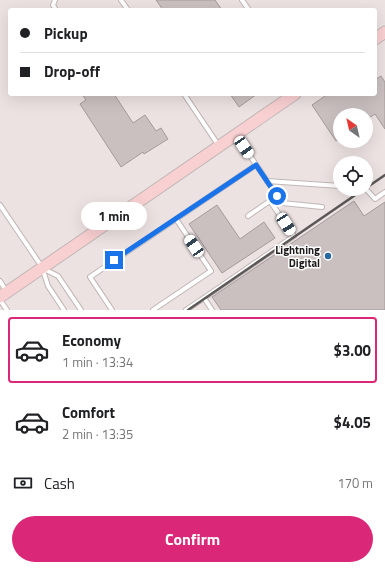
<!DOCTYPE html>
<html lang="en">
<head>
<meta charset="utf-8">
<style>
	:root { --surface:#fff; --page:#f6f6f6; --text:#202124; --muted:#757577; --line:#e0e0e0; --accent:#db2777 }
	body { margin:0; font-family:"Titillium Web",sans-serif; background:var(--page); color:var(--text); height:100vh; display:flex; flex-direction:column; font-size:15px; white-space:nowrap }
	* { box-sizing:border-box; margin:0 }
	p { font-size:13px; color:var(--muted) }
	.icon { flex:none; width:22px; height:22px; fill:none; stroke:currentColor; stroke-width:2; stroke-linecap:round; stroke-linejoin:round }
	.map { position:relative; height:310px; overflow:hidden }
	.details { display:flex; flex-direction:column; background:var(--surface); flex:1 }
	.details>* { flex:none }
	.guide { position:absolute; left:8px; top:8px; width:369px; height:88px; border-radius:4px; box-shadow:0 4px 16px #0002; display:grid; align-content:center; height:88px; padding:0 12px; background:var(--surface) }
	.needle { width:26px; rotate:326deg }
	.tools { position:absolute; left:333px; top:108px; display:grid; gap:8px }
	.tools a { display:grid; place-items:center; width:40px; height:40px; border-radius:50%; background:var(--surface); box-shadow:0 4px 16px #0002; font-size:20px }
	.end { position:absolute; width:18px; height:18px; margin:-9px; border:5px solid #1a73e8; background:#fff; box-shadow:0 0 0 2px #fff }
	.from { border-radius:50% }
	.bubble { position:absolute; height:28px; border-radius:14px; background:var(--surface); box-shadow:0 4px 16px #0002; font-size:13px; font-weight:700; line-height:28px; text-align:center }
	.car { position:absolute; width:12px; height:24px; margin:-12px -6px; border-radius:5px; box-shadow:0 0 3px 1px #0007; background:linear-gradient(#fff 24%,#345 0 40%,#fff 0 76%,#345 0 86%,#fff 0) }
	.guide b { display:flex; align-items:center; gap:14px; height:38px; font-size:15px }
	.guide b+b { border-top:1px solid var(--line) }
	.guide i { width:10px; height:10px; background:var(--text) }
	ul { padding:7px 0 0; list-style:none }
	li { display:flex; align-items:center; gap:12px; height:66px; margin:0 8px 6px; padding:0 4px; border:2px solid transparent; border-radius:4px }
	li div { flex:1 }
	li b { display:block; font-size:15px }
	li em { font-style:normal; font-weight:700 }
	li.selected { border-color:var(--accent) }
	li>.icon { width:36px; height:36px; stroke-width:1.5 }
	.pay { display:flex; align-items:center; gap:10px; height:44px; padding:0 12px; font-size:15px }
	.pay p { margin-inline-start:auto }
	.action { display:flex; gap:8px; margin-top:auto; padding:8px 12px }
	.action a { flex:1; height:46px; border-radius:24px; background:var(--accent); color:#fff; font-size:16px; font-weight:700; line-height:46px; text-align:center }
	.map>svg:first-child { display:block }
</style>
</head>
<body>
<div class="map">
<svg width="385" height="310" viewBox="0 0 385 310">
	<rect width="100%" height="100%" fill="#ede2e2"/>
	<g fill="#cac0c0" stroke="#a59b9a">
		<polygon points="156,0 215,0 222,10 163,10"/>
		<polygon points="381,76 385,82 385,129 375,114 366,120 366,115 340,115 340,138 336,141 312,105 328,94 375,94 375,80"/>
		<polygon points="82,94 114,94 133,123 145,115 156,131 161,128 168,139 144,154 143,152 121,167 80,104 86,100"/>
		<polygon points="230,94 257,94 239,107"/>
		<polygon points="354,201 364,216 385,202 385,310 221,310 212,297"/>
		<polygon points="217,205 240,239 264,222 275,238 222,273 189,224"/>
	</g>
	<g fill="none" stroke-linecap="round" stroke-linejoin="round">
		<defs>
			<g id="service">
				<polyline points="55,0 53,5 56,10"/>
				<polyline points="121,0 128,10"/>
				<polyline points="242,0 249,10"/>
				<polyline points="184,94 219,146"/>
				<polyline points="236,135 282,203 322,207"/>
				<polyline points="267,181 340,186"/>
				<polyline points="366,189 375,199 385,192"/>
				<polyline points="0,205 42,267 48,286 64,310"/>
				<polyline points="248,216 277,196"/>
				<polyline points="176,219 256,165"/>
				<polyline points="44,269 58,276 81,310"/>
				<polyline points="0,281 7,292"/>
				<polyline points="0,300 7,310"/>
				<polyline points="112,310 90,277 176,219 211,271 153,310"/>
				<polyline points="186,310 204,298"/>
				<polyline points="212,310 204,298 294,236 270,201"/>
			</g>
			<g id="secondary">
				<polyline points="375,39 385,32"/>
				<polyline points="0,297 295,94"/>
			</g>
		</defs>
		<use href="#service" stroke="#c2b7b7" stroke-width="6"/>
		<use href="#secondary" stroke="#c2b7b7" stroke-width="13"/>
		<use href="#service" stroke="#fff" stroke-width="4"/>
		<use href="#secondary" stroke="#f9d0d2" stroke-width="11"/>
		<g stroke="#5d5858" stroke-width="2.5">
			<polyline points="366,188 385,175"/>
			<polyline points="188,310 364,189"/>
		</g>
	</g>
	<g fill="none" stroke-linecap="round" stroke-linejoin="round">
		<polyline stroke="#1a73e8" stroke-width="5" points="114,260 256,165 277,196"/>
	</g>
	<circle fill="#2a69a0" stroke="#fff" stroke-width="1.5" cx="328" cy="256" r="4"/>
	<g text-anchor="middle" stroke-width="3" stroke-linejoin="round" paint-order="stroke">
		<g font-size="11" font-weight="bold" fill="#1f1c1c" stroke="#fff" text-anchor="end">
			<text x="320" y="254">Lightning<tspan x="320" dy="13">Digital</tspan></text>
		</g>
	</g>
</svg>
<div class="tools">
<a><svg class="needle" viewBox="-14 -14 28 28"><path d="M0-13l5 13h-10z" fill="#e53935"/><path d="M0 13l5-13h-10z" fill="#757577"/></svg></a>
<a><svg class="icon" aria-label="locate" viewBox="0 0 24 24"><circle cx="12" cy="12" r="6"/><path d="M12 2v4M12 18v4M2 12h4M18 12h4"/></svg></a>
</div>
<i class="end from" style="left:277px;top:196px"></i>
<i class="end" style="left:114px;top:260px"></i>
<div class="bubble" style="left:81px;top:202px;width:66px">1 min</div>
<i class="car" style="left:244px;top:147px;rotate:146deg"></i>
<i class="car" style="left:286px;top:224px;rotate:147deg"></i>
<i class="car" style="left:194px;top:246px;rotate:326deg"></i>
<div class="guide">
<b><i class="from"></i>Pickup</b>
<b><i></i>Drop-off</b>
</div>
</div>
<section class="details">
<ul>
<li class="selected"><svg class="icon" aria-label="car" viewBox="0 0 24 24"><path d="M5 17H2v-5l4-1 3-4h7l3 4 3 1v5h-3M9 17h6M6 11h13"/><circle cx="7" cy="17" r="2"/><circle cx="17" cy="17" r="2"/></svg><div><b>Economy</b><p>1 min · 13:34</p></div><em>$3.00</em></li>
<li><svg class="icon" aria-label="car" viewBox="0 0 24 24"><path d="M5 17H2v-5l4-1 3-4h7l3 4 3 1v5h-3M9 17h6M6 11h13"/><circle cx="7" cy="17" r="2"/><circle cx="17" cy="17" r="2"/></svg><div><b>Comfort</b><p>2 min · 13:35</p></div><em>$4.05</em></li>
</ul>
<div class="pay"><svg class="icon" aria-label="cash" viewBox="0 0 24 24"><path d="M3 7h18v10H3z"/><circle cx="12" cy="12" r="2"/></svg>Cash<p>170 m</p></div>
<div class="action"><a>Confirm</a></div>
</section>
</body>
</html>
